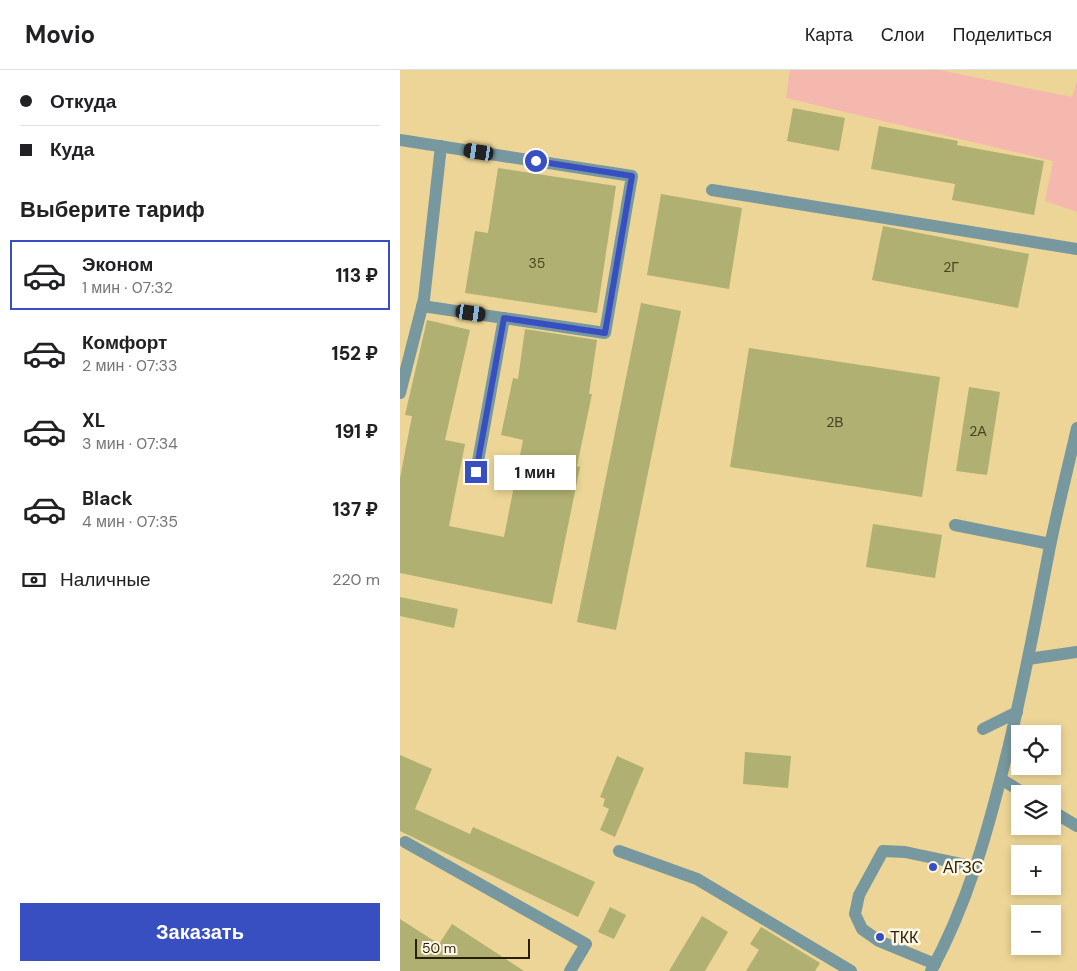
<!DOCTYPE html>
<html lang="ru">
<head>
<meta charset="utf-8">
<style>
	:root { --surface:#fff; --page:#f2f2f2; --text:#202124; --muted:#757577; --line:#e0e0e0; --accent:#384fc2 }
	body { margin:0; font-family:"DM Sans",sans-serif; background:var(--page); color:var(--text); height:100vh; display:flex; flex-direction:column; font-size:19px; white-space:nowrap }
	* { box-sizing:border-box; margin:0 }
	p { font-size:16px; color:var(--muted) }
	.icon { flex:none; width:28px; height:28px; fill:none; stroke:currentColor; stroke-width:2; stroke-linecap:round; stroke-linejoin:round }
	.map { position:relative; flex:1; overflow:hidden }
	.side { display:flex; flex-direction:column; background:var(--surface); width:400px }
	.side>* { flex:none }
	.top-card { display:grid; align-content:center; height:110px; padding:0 20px; background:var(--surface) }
	.fabs { position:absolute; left:611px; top:655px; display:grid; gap:10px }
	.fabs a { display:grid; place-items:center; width:50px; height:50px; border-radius:0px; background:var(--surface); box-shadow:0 2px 8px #0003; font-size:25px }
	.scale { position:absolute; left:15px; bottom:12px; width:115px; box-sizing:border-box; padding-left:5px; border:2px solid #281f06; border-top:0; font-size:14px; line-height:18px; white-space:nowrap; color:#281f06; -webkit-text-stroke:4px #fef7e5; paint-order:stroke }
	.end { position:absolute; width:22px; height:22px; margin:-11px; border:6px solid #384fc2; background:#fff; box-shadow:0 0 0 2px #fff }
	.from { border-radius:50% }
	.bubble { position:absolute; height:35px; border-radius:0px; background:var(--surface); box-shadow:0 2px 8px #0003; font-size:16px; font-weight:800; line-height:35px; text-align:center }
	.car { position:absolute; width:15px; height:30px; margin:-15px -8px; border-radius:6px; box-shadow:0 0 4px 1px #0007; background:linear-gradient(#222 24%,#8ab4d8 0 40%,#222 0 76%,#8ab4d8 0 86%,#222 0) }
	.top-card b { display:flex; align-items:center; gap:18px; height:48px; font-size:19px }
	.top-card b+b { border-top:1px solid var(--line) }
	.top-card i { width:12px; height:12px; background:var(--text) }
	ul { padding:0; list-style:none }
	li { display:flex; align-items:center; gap:15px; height:70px; margin:0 10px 8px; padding:0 10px; border:2px solid transparent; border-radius:0px }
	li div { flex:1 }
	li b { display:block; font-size:19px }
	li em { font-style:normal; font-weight:800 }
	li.on { border-color:var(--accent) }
	li>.icon { width:45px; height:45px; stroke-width:1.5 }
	h2 { padding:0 20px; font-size:22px; line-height:60px }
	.pay { display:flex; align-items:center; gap:12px; height:55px; padding:0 20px; font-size:19px }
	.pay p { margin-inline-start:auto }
	.cta { display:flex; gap:10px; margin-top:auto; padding:10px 20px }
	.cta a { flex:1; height:58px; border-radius:0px; background:var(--accent); color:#fff; font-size:20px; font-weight:800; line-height:58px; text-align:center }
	header { display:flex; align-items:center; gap:30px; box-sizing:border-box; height:70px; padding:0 25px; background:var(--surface); border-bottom:1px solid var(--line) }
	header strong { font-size:24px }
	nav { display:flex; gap:28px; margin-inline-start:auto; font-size:18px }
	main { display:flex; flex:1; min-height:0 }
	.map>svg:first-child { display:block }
</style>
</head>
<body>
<header>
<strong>Movio</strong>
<nav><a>Карта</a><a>Слои</a><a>Поделиться</a></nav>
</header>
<main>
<section class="side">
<div class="top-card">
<b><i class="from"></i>Откуда</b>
<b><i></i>Куда</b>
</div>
<h2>Выберите тариф</h2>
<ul>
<li class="on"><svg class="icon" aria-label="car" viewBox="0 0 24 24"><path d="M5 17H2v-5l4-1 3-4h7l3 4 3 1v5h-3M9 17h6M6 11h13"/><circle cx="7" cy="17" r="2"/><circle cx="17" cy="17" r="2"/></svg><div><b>Эконом</b><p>1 мин · 07:32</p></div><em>113 ₽</em></li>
<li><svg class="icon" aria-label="car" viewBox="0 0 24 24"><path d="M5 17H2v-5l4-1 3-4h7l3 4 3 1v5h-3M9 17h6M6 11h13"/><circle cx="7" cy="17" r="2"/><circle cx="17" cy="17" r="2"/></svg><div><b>Комфорт</b><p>2 мин · 07:33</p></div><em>152 ₽</em></li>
<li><svg class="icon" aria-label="car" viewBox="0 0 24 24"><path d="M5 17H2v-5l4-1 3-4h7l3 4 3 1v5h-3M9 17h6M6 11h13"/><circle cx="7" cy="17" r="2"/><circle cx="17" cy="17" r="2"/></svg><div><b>XL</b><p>3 мин · 07:34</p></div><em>191 ₽</em></li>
<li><svg class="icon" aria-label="car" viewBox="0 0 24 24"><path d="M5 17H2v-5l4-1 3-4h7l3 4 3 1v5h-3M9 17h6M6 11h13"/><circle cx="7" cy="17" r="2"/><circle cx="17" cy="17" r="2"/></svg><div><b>Black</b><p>4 мин · 07:35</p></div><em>137 ₽</em></li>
</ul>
<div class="pay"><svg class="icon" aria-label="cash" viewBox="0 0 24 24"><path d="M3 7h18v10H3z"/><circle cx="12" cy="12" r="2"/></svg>Наличные<p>220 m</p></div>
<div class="cta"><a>Заказать</a></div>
</section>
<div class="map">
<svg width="677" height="901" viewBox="0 0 677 901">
	<rect width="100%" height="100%" fill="#ecd596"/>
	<polygon fill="#f5b8ae" points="390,0 539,0 672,27 677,11 677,142 645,131 653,91 386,28"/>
	<g fill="#afb071">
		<polygon points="393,38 445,48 439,81 387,71"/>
		<polygon points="479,56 558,71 557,75 644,91 634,145 552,130 555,114 471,99"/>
		<polygon points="98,98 216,116 197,243 65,223 75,161 88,163"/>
		<polygon points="261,124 342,138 329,219 247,205"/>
		<polygon points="483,156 629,184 618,238 472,210"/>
		<polygon points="241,233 281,241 216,560 177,552"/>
		<polygon points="27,250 70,260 45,370 65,374 49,456 104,467 123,370 101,365 113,308 118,309 125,259 197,270 189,324 192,324 177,396 180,397 152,534 0,503 0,408 12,346 5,345"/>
		<polygon points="349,278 540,307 522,427 330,397"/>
		<polygon points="569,317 600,322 587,405 556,401"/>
		<polygon points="473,454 542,465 535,508 466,497"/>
		<polygon points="0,527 58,539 54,558 0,546"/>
		<polygon points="345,682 391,686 388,718 343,714"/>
		<polygon points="0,685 32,699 15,739 70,764 73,757 195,812 178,847 0,761"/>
		<polygon points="217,686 244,698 215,767 200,760 209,739 203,736 205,729 200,727"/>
		<polygon points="210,837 226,845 214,869 198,862"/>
		<polygon points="302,846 328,862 305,901 269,901"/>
		<polygon points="0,849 39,874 52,854 124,901 0,901"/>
		<polygon points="361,857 420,893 415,901 346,901 359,880 350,874"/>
	</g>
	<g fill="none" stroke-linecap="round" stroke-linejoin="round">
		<g stroke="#77989e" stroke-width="12">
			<polyline points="0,70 232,106 205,263 22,236"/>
			<polyline points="312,120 677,179"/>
			<polyline points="0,323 24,229 41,76"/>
			<polyline points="76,402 104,248"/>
			<polyline points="555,455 650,474"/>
			<polyline points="628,589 677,582"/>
			<polyline points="583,659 617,642"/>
			<polyline points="601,709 625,724"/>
			<polyline points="652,741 677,756"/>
			<polyline points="5,772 186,874 170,901"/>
			<polyline points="219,781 297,809 451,901"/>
			<polyline points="535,894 479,871 462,859 455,844 459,825 483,781 505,782 576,797"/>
			<path d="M 531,901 C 567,835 587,764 605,691 C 623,620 636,548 650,476 C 658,437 668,397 677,358"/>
		</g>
	</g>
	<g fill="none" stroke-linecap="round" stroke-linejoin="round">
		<polyline stroke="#384fc2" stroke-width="6" points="76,402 104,248 205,263 232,106 136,91"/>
	</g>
	<g fill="#384fc2" stroke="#fef7e5" stroke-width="2">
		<circle cx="533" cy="797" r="5"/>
		<circle cx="480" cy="867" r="5"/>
	</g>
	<g text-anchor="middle" stroke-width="5" stroke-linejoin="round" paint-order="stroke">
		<g font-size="14" fill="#4a4321">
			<text x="137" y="198">35</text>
			<text x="551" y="202">2Г</text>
			<text x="435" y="357">2В</text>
			<text x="578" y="366">2А</text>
		</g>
		<g font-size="16" fill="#281f06" stroke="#fef7e5" text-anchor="start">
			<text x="543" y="803">АГЗС</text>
			<text x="490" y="873">ТКК</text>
		</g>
	</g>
</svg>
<div class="fabs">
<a><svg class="icon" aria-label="locate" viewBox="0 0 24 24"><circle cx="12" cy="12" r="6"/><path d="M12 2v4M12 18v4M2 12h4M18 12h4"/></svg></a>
<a><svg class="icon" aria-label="layers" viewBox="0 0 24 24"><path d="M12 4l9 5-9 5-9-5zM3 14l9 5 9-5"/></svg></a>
<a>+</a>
<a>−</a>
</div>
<div class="scale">50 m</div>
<i class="end from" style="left:136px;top:91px"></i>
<i class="end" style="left:76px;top:402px"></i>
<div class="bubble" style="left:94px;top:385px;width:82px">1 мин</div>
<i class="car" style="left:79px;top:82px;rotate:279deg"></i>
<i class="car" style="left:71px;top:243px;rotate:98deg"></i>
</div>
</main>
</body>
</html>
